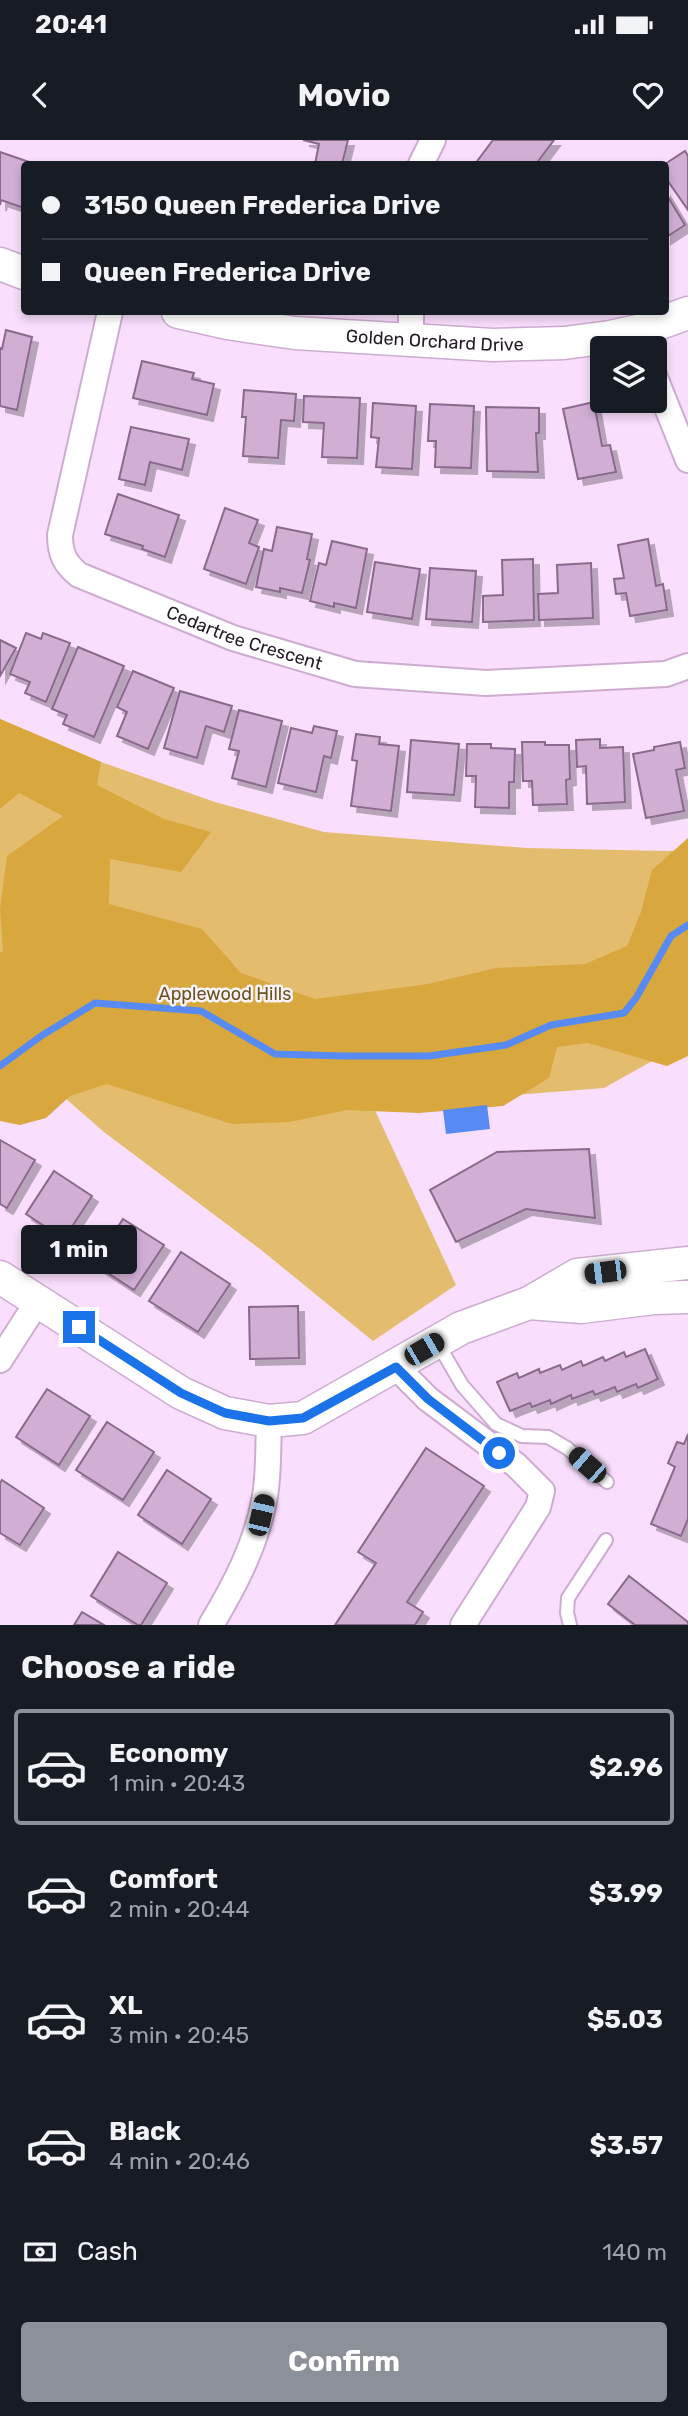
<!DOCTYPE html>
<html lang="en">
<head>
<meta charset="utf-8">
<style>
	:root { --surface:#171b24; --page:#242831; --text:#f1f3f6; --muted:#9ea1a6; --line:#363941; --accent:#8c9099 }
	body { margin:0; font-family:Rubik,sans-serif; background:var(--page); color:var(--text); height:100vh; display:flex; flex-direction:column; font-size:26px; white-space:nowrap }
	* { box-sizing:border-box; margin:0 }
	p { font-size:23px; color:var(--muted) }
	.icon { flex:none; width:38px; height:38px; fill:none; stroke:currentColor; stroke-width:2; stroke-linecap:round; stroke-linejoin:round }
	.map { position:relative; height:1485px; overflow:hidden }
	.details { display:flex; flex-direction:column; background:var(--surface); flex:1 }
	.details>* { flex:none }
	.banner { position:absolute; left:21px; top:21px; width:648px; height:154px; border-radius:7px; box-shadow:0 4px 10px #0003; display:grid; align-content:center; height:154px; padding:0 21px; background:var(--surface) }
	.controls { position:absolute; left:590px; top:196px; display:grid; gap:14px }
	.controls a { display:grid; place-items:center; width:77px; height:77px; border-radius:7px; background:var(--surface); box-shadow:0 4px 10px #0003; font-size:35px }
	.end { position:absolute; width:32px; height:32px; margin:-16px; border:9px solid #1a73e8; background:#fff; box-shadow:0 0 0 4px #fff }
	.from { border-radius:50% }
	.bubble { position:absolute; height:49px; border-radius:7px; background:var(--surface); box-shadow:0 4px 10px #0003; font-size:23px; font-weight:700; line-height:49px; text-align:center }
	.car { position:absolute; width:21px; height:42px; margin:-21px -10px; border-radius:9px; box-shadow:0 0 5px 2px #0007; background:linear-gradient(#222 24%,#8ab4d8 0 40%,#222 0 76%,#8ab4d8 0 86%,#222 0) }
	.banner b { display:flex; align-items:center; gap:24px; height:66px; font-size:26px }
	.banner b+b { border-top:2px solid var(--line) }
	.banner i { width:18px; height:18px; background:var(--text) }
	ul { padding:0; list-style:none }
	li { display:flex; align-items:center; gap:21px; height:116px; margin:0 14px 10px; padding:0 7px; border:4px solid transparent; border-radius:7px }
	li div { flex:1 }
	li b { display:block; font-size:26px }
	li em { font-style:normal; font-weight:700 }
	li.current { border-color:var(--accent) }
	li>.icon { width:63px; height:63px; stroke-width:1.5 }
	h2 { padding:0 21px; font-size:32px; line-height:84px }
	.pay { display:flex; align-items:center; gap:18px; height:77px; padding:0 21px; font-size:26px }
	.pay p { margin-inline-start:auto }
	.primary-button { display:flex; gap:14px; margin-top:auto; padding:14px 21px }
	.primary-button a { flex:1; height:80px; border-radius:7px; background:var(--accent); color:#fff; font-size:28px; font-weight:700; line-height:80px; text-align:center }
	.status { display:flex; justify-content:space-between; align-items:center; height:49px; padding:0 35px; background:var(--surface); direction:ltr }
	.status svg { height:19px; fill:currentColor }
	header { display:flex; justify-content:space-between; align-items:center; height:91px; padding:0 21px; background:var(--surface); font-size:32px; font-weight:700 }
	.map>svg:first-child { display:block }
</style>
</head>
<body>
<div class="status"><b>20:41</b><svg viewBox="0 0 49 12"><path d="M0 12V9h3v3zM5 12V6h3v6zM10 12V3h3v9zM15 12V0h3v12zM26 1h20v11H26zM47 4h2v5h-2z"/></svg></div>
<header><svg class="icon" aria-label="back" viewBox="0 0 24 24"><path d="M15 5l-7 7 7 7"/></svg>Movio<svg class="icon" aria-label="heart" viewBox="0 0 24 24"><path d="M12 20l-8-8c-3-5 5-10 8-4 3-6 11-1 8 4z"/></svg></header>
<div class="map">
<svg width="688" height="1485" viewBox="0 0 688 1485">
	<defs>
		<filter id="shadow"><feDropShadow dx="6" dy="6" stdDeviation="0" flood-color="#0004"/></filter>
	</defs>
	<rect width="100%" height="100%" fill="#fadefd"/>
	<polygon fill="#e4bc6d" points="0,579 101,622 215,662 324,692 527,708 666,711 688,710 688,901 604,948 373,966 456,1145 373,1201 260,1109 104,992 57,951 0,942"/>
	<polygon fill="#d8a73d" points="0,579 101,622 97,645 164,679 211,692 181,732 110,719 109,764 202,789 241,833 315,859 428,844 496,828 585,824 627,806 641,772 652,730 688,698 688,916 667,926 588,903 557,907 549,938 503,966 419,973 347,970 290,982 232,984 107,944 70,956 46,978 20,985 0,981 0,813 3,811 0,769 7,716 63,676 19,653 0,669"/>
	<polygon fill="#578bf3" points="487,965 490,989 446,994 443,970"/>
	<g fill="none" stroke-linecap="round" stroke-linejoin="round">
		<polyline stroke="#578bf3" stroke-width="7" points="0,926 41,896 95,863 201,871 275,914 343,916 429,916 506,905 551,885 624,873 636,858 671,796 688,785"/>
	</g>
	<g fill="#d1afd5" stroke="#89698c" stroke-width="2" filter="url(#shadow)">
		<polygon points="303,0 348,0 342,24 315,24 319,4"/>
		<polygon points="493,0 554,0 536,24 475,24"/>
		<polygon points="685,11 688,16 688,70 665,37 665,24"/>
		<polygon points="0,12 35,24 24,24 24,68 1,60 0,65"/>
		<polygon points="665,52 685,85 665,98"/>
		<polygon points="6,190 32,197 17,270 0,266 0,208 2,209"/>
		<polygon points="142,221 194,233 192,239 214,244 207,275 133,258"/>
		<polygon points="244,250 296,254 294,281 281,280 278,318 243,316 246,277 242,277"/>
		<polygon points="304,256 360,258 357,318 322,317 324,283 303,282"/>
		<polygon points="594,262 602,306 610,305 616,332 578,339 563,269"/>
		<polygon points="373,263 416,266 412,329 376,327 379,298 371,297"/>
		<polygon points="430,264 474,266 471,328 435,327 436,301 428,301"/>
		<polygon points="486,267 539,268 539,293 536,293 538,332 487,331"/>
		<polygon points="131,287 189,299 182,330 150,322 145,345 119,339"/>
		<polygon points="118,354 179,375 165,417 142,409 143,406 105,394"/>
		<polygon points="225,368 258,380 249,403 259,407 246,444 204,429"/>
		<polygon points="277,387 312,394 307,419 310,420 302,453 280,448 280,452 256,447 264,409 272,411"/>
		<polygon points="648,399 656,446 663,444 667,470 630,476 626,453 616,454 614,439 624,438 618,405"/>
		<polygon points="332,401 367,409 356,468 334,463 334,467 310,461 319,423 326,425"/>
		<polygon points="533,419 534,480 483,482 483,456 503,455 502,420"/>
		<polygon points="375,422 420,429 412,479 367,472"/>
		<polygon points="591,423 593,478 539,480 538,454 558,453 557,425"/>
		<polygon points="430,428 476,431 472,482 426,479"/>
		<polygon points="26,493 41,499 43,493 70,503 46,562 25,553 30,542 10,534"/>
		<polygon points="0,500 16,508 0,536"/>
		<polygon points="78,507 124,526 94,597 63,584 67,575 52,569"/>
		<polygon points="133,531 174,548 148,609 117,596 127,572 117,567"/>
		<polygon points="180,551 232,566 224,592 206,586 197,618 164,608"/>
		<polygon points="239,570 282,581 266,647 232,638 239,611 229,609"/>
		<polygon points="314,586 337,591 331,618 324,616 316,652 278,643 291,588 312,593"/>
		<polygon points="356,594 380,597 379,604 399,606 391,671 351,666 357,621 352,620"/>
		<polygon points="600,599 600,608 623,607 625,662 587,664 586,626 577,627 576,600"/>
		<polygon points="411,600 459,604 454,655 407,652"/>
		<polygon points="522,602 545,602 545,605 569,605 570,639 566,640 567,664 533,665 532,641 523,641"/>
		<polygon points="680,602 685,628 676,630 684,671 646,678 633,614 654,610 654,607"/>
		<polygon points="467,604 491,604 491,608 515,609 514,642 509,642 509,668 475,667 476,636 466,636"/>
		<polygon points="0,1000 35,1020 7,1068 0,1064"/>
		<polygon points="589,1009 595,1078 526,1069 456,1102 430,1050 497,1012"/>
		<polygon points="54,1031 92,1056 64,1099 26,1074"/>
		<polygon points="123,1079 164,1105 134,1150 94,1124"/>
		<polygon points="181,1112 230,1144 198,1192 149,1161"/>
		<polygon points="298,1166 299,1218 250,1219 249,1167"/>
		<polygon points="645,1209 658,1239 638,1248 636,1244 617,1252 615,1247 595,1255 593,1251 572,1259 571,1255 551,1264 550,1260 532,1267 530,1263 510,1271 497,1242 517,1233 519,1238 539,1229 540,1233 560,1225 562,1230 581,1221 583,1226 603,1217 605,1221 624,1212 626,1217"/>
		<polygon points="47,1249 90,1276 59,1325 16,1297"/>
		<polygon points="107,1282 154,1312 123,1360 76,1330"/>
		<polygon points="688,1294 688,1379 681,1396 651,1384 675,1327 668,1323 677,1302 684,1304"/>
		<polygon points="426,1308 484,1346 407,1462 423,1472 415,1485 335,1485 376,1423 358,1412"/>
		<polygon points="167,1330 211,1359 182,1404 138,1375"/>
		<polygon points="2,1340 44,1368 20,1405 0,1393 0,1343"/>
		<polygon points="118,1412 167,1443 141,1485 138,1485 91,1456"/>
		<polygon points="629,1436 688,1482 688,1485 635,1485 608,1464"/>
		<polygon points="82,1472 104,1485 74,1485"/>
	</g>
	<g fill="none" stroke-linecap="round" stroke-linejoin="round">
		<defs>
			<g id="service">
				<polyline points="437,1202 462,1245 496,1284 522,1296 548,1297 567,1308 607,1342"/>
				<polyline points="570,1485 567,1473 568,1458 606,1400"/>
			</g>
			<g id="minor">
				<polyline points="421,24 433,0"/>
				<path id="s1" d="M 110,172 L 60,395 C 60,414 65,424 79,435 L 233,498 L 355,534 L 486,543 L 666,534 L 688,526"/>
				<polyline points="411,172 411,201"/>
				<polyline points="654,235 688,320"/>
				<polyline points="0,1220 38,1161"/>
				<polyline points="396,1227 428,1259 516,1325 542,1351 538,1367 463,1485"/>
				<path d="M 211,1485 C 235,1445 257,1403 265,1356 C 269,1332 268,1306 269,1281"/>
			</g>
			<g id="tertiary">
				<polyline points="0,124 24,133"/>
				<path id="s2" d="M 178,172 L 227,183 L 295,193 L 493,205 L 564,203 L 610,197 L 638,191 L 688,173"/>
				<polyline points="0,1137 181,1253 225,1273 269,1281 303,1278 461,1188 529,1163 577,1135 688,1123"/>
				<polyline points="529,1163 581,1167 654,1158 688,1157"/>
			</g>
		</defs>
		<use href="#service" stroke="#ceacd2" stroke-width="16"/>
		<use href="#minor" stroke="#ceacd2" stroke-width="28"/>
		<use href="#tertiary" stroke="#ceacd2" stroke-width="35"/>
		<use href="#service" stroke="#fff" stroke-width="12"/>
		<use href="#minor" stroke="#fff" stroke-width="24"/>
		<use href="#tertiary" stroke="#fff" stroke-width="32"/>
	</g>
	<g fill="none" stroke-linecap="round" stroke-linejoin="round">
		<polyline stroke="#1a73e8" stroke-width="9" points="79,1187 181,1253 225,1273 269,1281 303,1278 396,1227 428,1259 499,1313"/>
	</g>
	<g text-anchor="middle" stroke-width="5" stroke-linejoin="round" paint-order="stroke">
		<g font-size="18" fill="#241826" stroke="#faf3fb">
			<text dy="6" stroke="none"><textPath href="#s2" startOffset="259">Golden Orchard Drive</textPath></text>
			<text dy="6" stroke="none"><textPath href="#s1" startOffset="452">Cedartree Crescent</textPath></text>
		</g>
		<g font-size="18" fill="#6c521c" stroke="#faf3fb">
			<text x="225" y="860">Applewood Hills</text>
		</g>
	</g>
</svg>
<div class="controls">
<a><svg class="icon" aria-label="layers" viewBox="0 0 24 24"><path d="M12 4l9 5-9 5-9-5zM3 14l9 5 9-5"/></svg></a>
</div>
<i class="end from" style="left:499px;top:1313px"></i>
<i class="end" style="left:79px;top:1187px"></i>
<div class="bubble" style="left:21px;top:1085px;width:116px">1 min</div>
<i class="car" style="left:605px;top:1132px;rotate:263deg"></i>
<i class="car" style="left:424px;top:1209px;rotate:60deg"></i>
<i class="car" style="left:587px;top:1325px;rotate:311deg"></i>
<i class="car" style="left:261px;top:1375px;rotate:13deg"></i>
<div class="banner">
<b><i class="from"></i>3150 Queen Frederica Drive</b>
<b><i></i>Queen Frederica Drive</b>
</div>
</div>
<section class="details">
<h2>Choose a ride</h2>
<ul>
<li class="current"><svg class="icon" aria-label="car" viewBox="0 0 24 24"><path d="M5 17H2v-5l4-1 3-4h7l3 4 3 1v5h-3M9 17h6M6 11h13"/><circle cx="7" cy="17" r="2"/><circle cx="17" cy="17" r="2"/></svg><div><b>Economy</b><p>1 min · 20:43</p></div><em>$2.96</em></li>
<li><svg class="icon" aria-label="car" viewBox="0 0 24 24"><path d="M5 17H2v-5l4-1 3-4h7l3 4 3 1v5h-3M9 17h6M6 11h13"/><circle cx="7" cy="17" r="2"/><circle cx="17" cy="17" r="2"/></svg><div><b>Comfort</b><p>2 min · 20:44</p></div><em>$3.99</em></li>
<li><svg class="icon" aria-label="car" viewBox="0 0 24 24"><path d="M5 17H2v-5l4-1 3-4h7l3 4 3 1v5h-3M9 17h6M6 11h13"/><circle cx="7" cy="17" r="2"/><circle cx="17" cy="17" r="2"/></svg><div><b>XL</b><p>3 min · 20:45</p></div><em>$5.03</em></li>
<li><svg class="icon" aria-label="car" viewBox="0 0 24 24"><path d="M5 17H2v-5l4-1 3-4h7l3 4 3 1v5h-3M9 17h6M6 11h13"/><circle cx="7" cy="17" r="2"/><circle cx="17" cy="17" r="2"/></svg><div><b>Black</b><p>4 min · 20:46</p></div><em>$3.57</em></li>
</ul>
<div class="pay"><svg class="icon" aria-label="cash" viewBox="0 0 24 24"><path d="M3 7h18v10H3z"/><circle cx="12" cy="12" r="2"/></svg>Cash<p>140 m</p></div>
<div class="primary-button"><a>Confirm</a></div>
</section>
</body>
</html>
